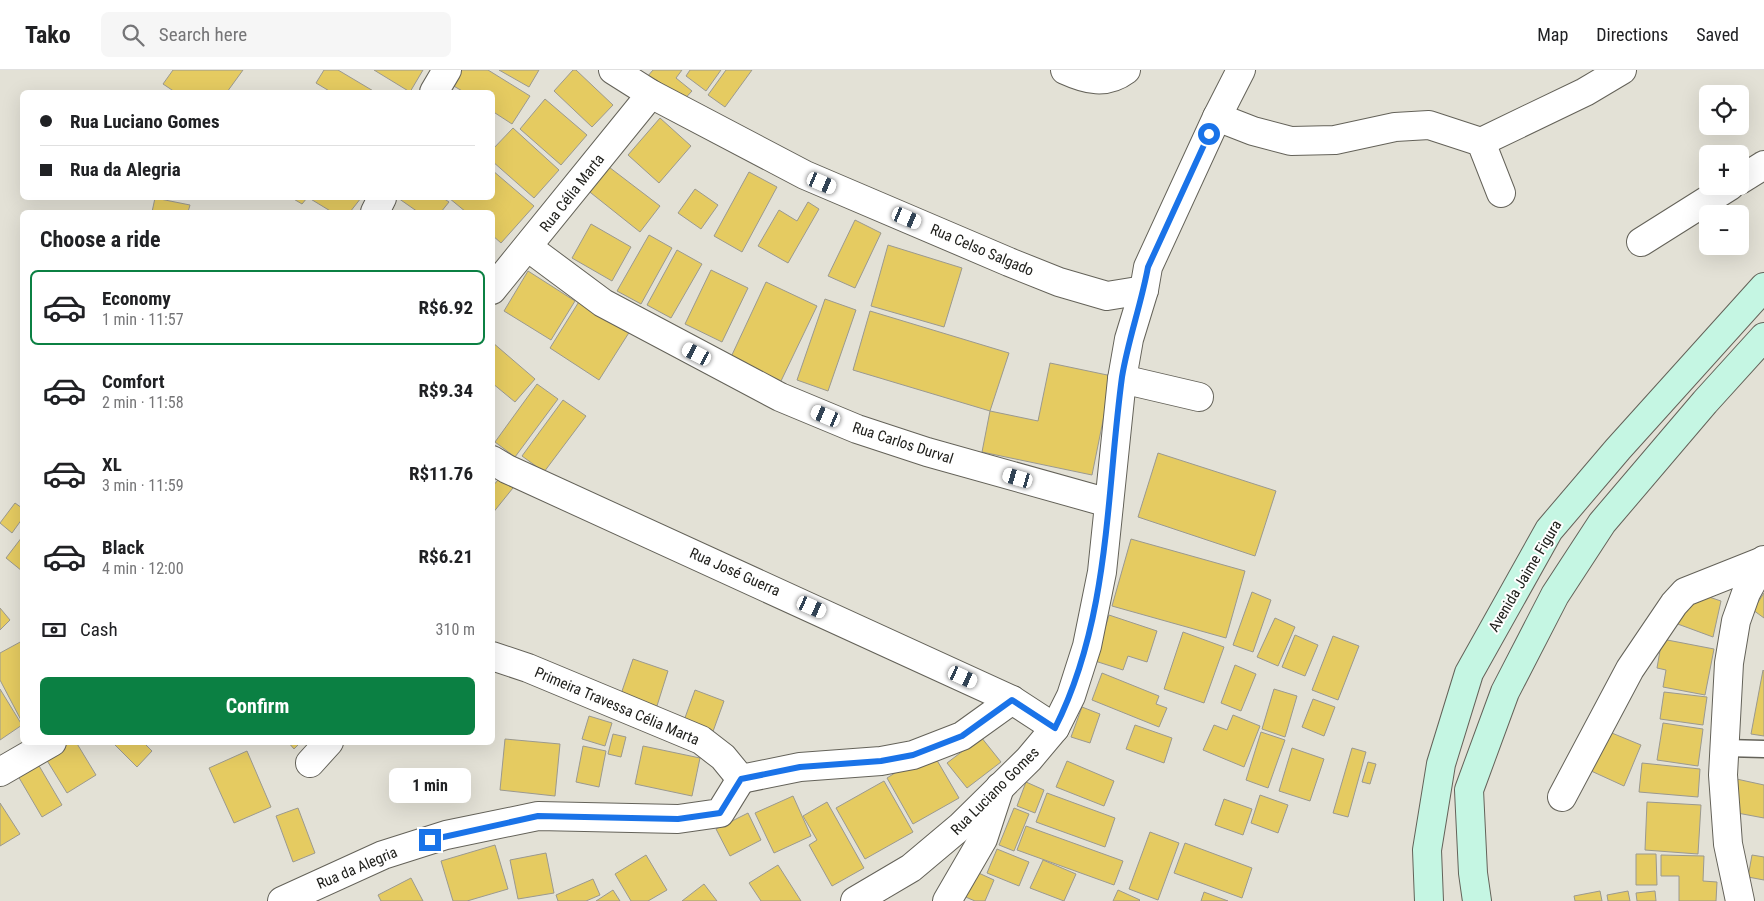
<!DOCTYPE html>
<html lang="en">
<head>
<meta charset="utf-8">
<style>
	:root { --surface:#fff; --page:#f6f6f6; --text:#202124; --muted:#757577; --line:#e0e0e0; --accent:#0b8043 }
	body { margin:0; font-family:"Roboto Condensed",sans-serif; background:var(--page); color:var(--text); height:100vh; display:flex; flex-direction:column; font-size:19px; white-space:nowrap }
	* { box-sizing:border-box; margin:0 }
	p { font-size:16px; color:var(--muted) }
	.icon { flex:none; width:28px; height:28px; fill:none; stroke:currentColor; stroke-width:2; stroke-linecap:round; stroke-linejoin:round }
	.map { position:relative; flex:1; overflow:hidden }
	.sheet { position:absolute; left:20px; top:140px; width:475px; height:535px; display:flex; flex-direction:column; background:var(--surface); border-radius:8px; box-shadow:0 5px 20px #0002 }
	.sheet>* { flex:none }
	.top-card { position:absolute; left:20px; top:20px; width:475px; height:110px; border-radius:8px; box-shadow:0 5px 20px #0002; display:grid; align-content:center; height:110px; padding:0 20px; background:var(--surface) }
	.controls { position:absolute; left:1699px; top:15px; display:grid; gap:10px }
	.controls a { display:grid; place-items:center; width:50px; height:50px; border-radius:8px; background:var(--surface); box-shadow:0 5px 20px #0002; font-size:25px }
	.end { position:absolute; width:22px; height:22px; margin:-11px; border:6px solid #1a73e8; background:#fff; box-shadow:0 0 0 2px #fff }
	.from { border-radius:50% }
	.bubble { position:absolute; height:35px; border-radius:8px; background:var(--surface); box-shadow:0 5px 20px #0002; font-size:16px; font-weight:700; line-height:35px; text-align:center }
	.car { position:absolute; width:15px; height:30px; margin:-15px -8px; border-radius:6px; box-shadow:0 0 4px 1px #0007; background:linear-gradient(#fff 24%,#345 0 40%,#fff 0 76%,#345 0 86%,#fff 0) }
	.top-card b { display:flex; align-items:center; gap:18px; height:48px; font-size:19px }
	.top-card b+b { border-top:1px solid var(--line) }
	.top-card i { width:12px; height:12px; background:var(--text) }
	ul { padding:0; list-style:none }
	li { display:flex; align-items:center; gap:15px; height:75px; margin:0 10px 8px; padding:0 10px; border:2px solid transparent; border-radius:8px }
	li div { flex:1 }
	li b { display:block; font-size:19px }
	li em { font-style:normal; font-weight:700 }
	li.on { border-color:var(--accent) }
	li>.icon { width:45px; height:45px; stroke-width:1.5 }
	h2 { padding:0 20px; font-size:22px; line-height:60px }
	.pay { display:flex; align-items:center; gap:12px; height:55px; padding:0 20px; font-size:19px }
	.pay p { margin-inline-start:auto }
	.action { display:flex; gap:10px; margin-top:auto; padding:10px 20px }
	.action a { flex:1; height:58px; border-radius:8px; background:var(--accent); color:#fff; font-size:20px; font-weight:700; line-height:58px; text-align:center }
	header { display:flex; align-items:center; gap:30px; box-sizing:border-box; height:70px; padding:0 25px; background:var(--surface); border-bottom:1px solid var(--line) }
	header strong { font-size:24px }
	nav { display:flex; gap:28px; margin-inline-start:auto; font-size:18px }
	.search { width:350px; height:45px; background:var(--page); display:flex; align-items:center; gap:12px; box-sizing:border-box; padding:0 18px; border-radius:8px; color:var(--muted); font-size:19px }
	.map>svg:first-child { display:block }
</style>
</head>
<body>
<header>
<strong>Tako</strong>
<div class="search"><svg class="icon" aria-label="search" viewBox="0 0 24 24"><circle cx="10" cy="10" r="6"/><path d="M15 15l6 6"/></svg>Search here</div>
<nav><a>Map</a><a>Directions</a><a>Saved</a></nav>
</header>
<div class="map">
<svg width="1764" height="831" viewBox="0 0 1764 831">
	<rect width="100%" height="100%" fill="#e3e1d6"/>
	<g fill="#e5cb61" stroke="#9b998f">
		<polygon points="173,0 243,0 227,22 175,22 163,14"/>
		<polygon points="324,0 338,0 375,22 331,22 316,13"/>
		<polygon points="374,0 423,0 410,22"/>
		<polygon points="461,0 488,0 530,26 512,54 492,41 492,22 464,22 452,15"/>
		<polygon points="499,0 539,0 529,17"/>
		<polygon points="573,0 576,0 613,35 592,57 554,21"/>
		<polygon points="653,0 682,0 676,8 692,21 680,34 647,7"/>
		<polygon points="690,0 721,0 706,21 686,6"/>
		<polygon points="726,0 752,0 725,37 708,25"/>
		<polygon points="545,29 587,65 561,95 520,59"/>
		<polygon points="660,48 691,76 659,113 628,85"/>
		<polygon points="513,58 559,100 534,128 492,91 492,80"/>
		<polygon points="605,94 660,136 640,162 586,119"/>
		<polygon points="492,100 534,136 501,173 492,165 492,142 466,142 449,128 492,128"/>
		<polygon points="749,102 777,117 742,182 714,166"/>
		<polygon points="695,119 718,135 701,159 678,143"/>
		<polygon points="155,128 190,135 188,142 152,142"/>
		<polygon points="292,128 307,128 302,134"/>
		<polygon points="309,128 361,128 350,142 332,142"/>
		<polygon points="398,128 443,128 449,132 441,142 418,142"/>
		<polygon points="808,132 819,139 788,193 758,176 779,140 797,151"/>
		<polygon points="855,150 881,163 855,218 828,206"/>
		<polygon points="591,154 631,177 612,211 572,188"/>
		<polygon points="649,165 672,178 641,234 617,221"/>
		<polygon points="888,175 962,198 944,257 871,236"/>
		<polygon points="677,180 702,194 671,248 647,235"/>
		<polygon points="711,200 748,218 722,272 685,254"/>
		<polygon points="528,201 575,231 551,270 504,241"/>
		<polygon points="766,212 817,236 781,311 731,287"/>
		<polygon points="825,229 856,240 828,321 797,310"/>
		<polygon points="580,230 630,261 599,310 550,278"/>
		<polygon points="870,241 1009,283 990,341 853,300"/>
		<polygon points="492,272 535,309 515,332 492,313"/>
		<polygon points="1050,293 1112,306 1092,405 982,382 990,341 1038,351"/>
		<polygon points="537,314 558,329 515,387 495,372"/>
		<polygon points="563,330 586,346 544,402 522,386"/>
		<polygon points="1158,383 1276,421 1255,486 1138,447"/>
		<polygon points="504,403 517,413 492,444 492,417"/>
		<polygon points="15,433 22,438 22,449 12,463 0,453"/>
		<polygon points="22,467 22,501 6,488"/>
		<polygon points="1131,469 1245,501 1226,568 1112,536"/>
		<polygon points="1252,522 1271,530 1253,582 1233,575"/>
		<polygon points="1697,523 1721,531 1713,567 1675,553"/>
		<polygon points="1764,523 1764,548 1753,540"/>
		<polygon points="0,538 10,550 0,560"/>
		<polygon points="1109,545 1157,561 1147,592 1128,586 1123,600 1095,591"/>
		<polygon points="1275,548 1295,557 1278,596 1257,587"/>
		<polygon points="1183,562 1224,577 1204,633 1164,619"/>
		<polygon points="1295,565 1318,575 1305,606 1282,597"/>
		<polygon points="1333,566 1359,576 1338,630 1312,620"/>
		<polygon points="1662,569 1714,579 1705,625 1663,617 1666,600 1657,598"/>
		<polygon points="22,571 22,652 0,610 0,583"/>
		<polygon points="633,589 668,601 656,639 620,627"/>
		<polygon points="1235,595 1256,604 1241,641 1221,633"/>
		<polygon points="1763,600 1764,601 1764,666 1751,664"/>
		<polygon points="1102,603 1159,626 1156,634 1167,638 1159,657 1092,630"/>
		<polygon points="0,619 22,655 0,670"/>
		<polygon points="1274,619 1297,626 1285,667 1262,659"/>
		<polygon points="695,620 724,631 711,667 682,656"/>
		<polygon points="1664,622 1707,627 1703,655 1660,649"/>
		<polygon points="1313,629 1335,637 1324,666 1302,657"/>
		<polygon points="1082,637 1100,644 1090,673 1071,667"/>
		<polygon points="1233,645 1260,656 1244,697 1203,680 1214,655 1227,660"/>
		<polygon points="589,646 612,653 605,676 582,669"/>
		<polygon points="1663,653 1703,659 1698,696 1657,690"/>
		<polygon points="1135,655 1172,668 1164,693 1126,679"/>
		<polygon points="1607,661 1641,675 1624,716 1589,700"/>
		<polygon points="1261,662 1285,670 1268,718 1246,710"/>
		<polygon points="613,664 626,667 621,687 608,684"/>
		<polygon points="981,667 1001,692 967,718 947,693"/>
		<polygon points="505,669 560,674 555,726 500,720"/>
		<polygon points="62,672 76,672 96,705 67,723 43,684"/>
		<polygon points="112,672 143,672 152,681 137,697"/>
		<polygon points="288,672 301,672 294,679"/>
		<polygon points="583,676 606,681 599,717 576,712"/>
		<polygon points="643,676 700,688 692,726 635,714"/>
		<polygon points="1292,678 1324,689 1310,731 1279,721"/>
		<polygon points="1352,678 1366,682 1348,747 1333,743"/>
		<polygon points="931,680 959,728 913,754 887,708"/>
		<polygon points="247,681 271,737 234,753 209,698"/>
		<polygon points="1067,691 1114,711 1104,736 1056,717"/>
		<polygon points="1368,692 1376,694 1370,714 1362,712"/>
		<polygon points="1642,693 1700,699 1698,727 1639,722"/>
		<polygon points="38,694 62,735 42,747 18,706"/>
		<polygon points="1732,708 1764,715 1764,748 1732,742"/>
		<polygon points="884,711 913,762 865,789 836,738"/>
		<polygon points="1026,712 1044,720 1035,743 1017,736"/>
		<polygon points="1047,723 1115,748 1105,777 1036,752"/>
		<polygon points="1260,725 1288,735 1278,763 1251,753"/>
		<polygon points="793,726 811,766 774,783 755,743"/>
		<polygon points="1224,729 1252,739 1243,765 1215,755"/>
		<polygon points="827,732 864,798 832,816 809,775 817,770 803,746"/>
		<polygon points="1647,732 1701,735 1698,784 1645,780"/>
		<polygon points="0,733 20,764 0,776"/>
		<polygon points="298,738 315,783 293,792 276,746"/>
		<polygon points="1014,738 1029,744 1014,781 999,775"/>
		<polygon points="748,743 761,770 730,786 716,759"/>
		<polygon points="1026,756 1123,791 1114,815 1017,780"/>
		<polygon points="1150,762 1179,773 1158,830 1129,819"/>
		<polygon points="1185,773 1252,798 1242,828 1174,803"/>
		<polygon points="495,775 508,819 467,831 453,831 441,791"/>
		<polygon points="997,779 1029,792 1019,816 987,803"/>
		<polygon points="546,783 554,823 518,829 510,790"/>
		<polygon points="1636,784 1656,784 1657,815 1636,815"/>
		<polygon points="646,785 667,820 648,831 631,831 615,804"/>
		<polygon points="1661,785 1704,786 1703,811 1717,812 1716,831 1679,831 1679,806 1661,806"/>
		<polygon points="1752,785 1764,787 1764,810 1748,807"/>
		<polygon points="1043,790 1076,804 1064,831 1030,818"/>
		<polygon points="778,795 801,831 761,831 749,813"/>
		<polygon points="972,800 994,810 985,831 975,831 961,825"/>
		<polygon points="411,808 423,831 381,831 378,825"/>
		<polygon points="593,809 600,825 586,831 558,831 556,825"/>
		<polygon points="704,814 717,831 682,831"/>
		<polygon points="613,820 620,831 596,831"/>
		<polygon points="1118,820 1140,830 1139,831 1113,831"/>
		<polygon points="1600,821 1602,831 1575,831 1574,826"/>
		<polygon points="1628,821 1630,831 1608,831 1607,825"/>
		<polygon points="1655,821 1656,831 1637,831 1636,823"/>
		<polygon points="1204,822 1228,831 1201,831"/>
	</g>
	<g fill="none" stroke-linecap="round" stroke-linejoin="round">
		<defs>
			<polyline id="service" points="1725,678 1764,679"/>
			<g id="minor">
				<polyline points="613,0 651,24 805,105 1009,192 1059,212 1107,226 1144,220"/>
				<path d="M 1065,0 C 1087,10 1106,15 1126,0"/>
				<polyline points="434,22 447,0"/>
				<polyline points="1217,47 1253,61 1291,71 1335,70 1395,57 1429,55 1481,72 1501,123"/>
				<polyline points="1481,72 1585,22 1622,0"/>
				<polyline points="1740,110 1764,95"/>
				<polyline points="375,142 382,128"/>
				<polyline points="1641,172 1730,116"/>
				<polyline points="529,178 603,233 780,327 857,359 927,382 1109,433"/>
				<polyline points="492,220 651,24"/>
				<polyline points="1122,309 1199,327"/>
				<polyline points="492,390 507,399 1012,630 1055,658"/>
				<polyline points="492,586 528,598 701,670 723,687 741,709"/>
				<polyline points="310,693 329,672"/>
				<polyline points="0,702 52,672"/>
				<polyline points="741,709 800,697 881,691 913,685 962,666 1012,630"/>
				<polyline points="1562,727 1630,599 1674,534 1685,522 1763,491"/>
				<polyline points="282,831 383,785 446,765 538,746 678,749 720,743 741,709"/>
				<polyline points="947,831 983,769 1000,717"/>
				<polyline points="1740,831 1728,774 1723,705 1729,593 1736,551 1746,523 1764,490"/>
			</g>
			<polyline id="tertiary" points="855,831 911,798 961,756 1029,689 1055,658 1071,626 1087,576 1102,502 1122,309 1129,269 1144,220 1148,197 1217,47 1241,0"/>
			<g id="secondary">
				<polyline points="1429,831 1427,780 1441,694 1469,603 1549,460 1618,379 1764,217"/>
				<polyline points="1477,831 1473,803 1469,720 1505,622 1555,525 1602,453 1705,332 1764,267"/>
			</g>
		</defs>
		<use href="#service" stroke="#646259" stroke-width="19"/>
		<use href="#minor" stroke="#646259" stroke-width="30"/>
		<use href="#tertiary" stroke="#646259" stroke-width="30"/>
		<use href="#secondary" stroke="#646259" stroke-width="30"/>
		<use href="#service" stroke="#fff" stroke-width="16"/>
		<use href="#minor" stroke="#fff" stroke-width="28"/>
		<use href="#tertiary" stroke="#fff" stroke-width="28"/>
		<use href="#secondary" stroke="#c5f6e3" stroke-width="28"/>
	</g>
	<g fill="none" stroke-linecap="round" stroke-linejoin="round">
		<path stroke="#1a73e8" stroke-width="6" d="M 430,770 L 538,746 L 678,749 L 720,743 L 741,709 L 800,697 L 881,691 L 913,685 L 962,666 L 1012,630 L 1055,658 C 1110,549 1106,425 1122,307 C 1128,270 1141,235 1148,197 L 1209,64"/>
	</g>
	<g text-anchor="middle" stroke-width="4" stroke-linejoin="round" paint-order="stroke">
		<g font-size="15" fill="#21211d" stroke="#fff">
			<text transform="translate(572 123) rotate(-52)" y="5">Rua Célia Marta</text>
			<text transform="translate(982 180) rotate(23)" y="5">Rua Celso Salgado</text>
			<text transform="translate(903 373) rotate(18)" y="5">Rua Carlos Durval</text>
			<text transform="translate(735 502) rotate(24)" y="5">Rua José Guerra</text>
			<text transform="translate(1525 506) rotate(-59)" y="5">Avenida Jaime Figura</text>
			<text transform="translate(617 636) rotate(23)" y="5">Primeira Travessa Célia Marta</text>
			<text transform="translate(995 721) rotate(-45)" y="5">Rua Luciano Gomes</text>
			<text transform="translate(357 798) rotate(-23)" y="5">Rua da Alegria</text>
		</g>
	</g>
</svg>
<div class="controls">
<a><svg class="icon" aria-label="locate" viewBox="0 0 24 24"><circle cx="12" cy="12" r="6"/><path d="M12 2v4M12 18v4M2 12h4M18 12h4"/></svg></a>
<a>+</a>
<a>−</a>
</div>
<i class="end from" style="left:1209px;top:64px"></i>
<i class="end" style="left:430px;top:770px"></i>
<div class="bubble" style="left:389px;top:698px;width:82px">1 min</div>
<i class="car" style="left:822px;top:113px;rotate:113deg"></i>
<i class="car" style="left:907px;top:148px;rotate:113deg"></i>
<i class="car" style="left:697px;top:284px;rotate:297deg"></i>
<i class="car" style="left:826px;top:346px;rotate:293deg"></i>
<i class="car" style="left:1018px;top:408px;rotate:286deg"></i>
<i class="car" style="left:812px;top:537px;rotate:114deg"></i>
<i class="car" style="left:963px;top:607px;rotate:115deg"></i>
<div class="top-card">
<b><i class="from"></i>Rua Luciano Gomes</b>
<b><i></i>Rua da Alegria</b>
</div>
<section class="sheet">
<h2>Choose a ride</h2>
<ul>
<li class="on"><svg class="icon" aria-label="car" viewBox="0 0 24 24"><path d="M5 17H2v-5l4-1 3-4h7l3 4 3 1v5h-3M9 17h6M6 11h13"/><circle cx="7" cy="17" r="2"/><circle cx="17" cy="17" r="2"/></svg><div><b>Economy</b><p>1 min · 11:57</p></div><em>R$6.92</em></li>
<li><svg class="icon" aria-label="car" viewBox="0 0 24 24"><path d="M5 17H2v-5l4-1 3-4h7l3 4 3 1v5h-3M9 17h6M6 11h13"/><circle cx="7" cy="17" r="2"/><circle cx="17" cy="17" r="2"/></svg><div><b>Comfort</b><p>2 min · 11:58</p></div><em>R$9.34</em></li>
<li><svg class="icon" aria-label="car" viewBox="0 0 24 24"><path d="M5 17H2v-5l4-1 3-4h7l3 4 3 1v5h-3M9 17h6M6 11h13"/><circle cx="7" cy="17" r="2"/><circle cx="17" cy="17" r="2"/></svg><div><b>XL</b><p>3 min · 11:59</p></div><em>R$11.76</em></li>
<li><svg class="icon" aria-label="car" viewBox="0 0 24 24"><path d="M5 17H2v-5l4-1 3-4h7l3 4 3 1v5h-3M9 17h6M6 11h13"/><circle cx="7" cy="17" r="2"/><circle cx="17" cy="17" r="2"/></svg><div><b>Black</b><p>4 min · 12:00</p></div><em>R$6.21</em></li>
</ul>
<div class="pay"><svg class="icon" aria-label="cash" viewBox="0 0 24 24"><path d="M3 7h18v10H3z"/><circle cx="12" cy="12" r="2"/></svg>Cash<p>310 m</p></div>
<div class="action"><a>Confirm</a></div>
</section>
</div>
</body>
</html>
